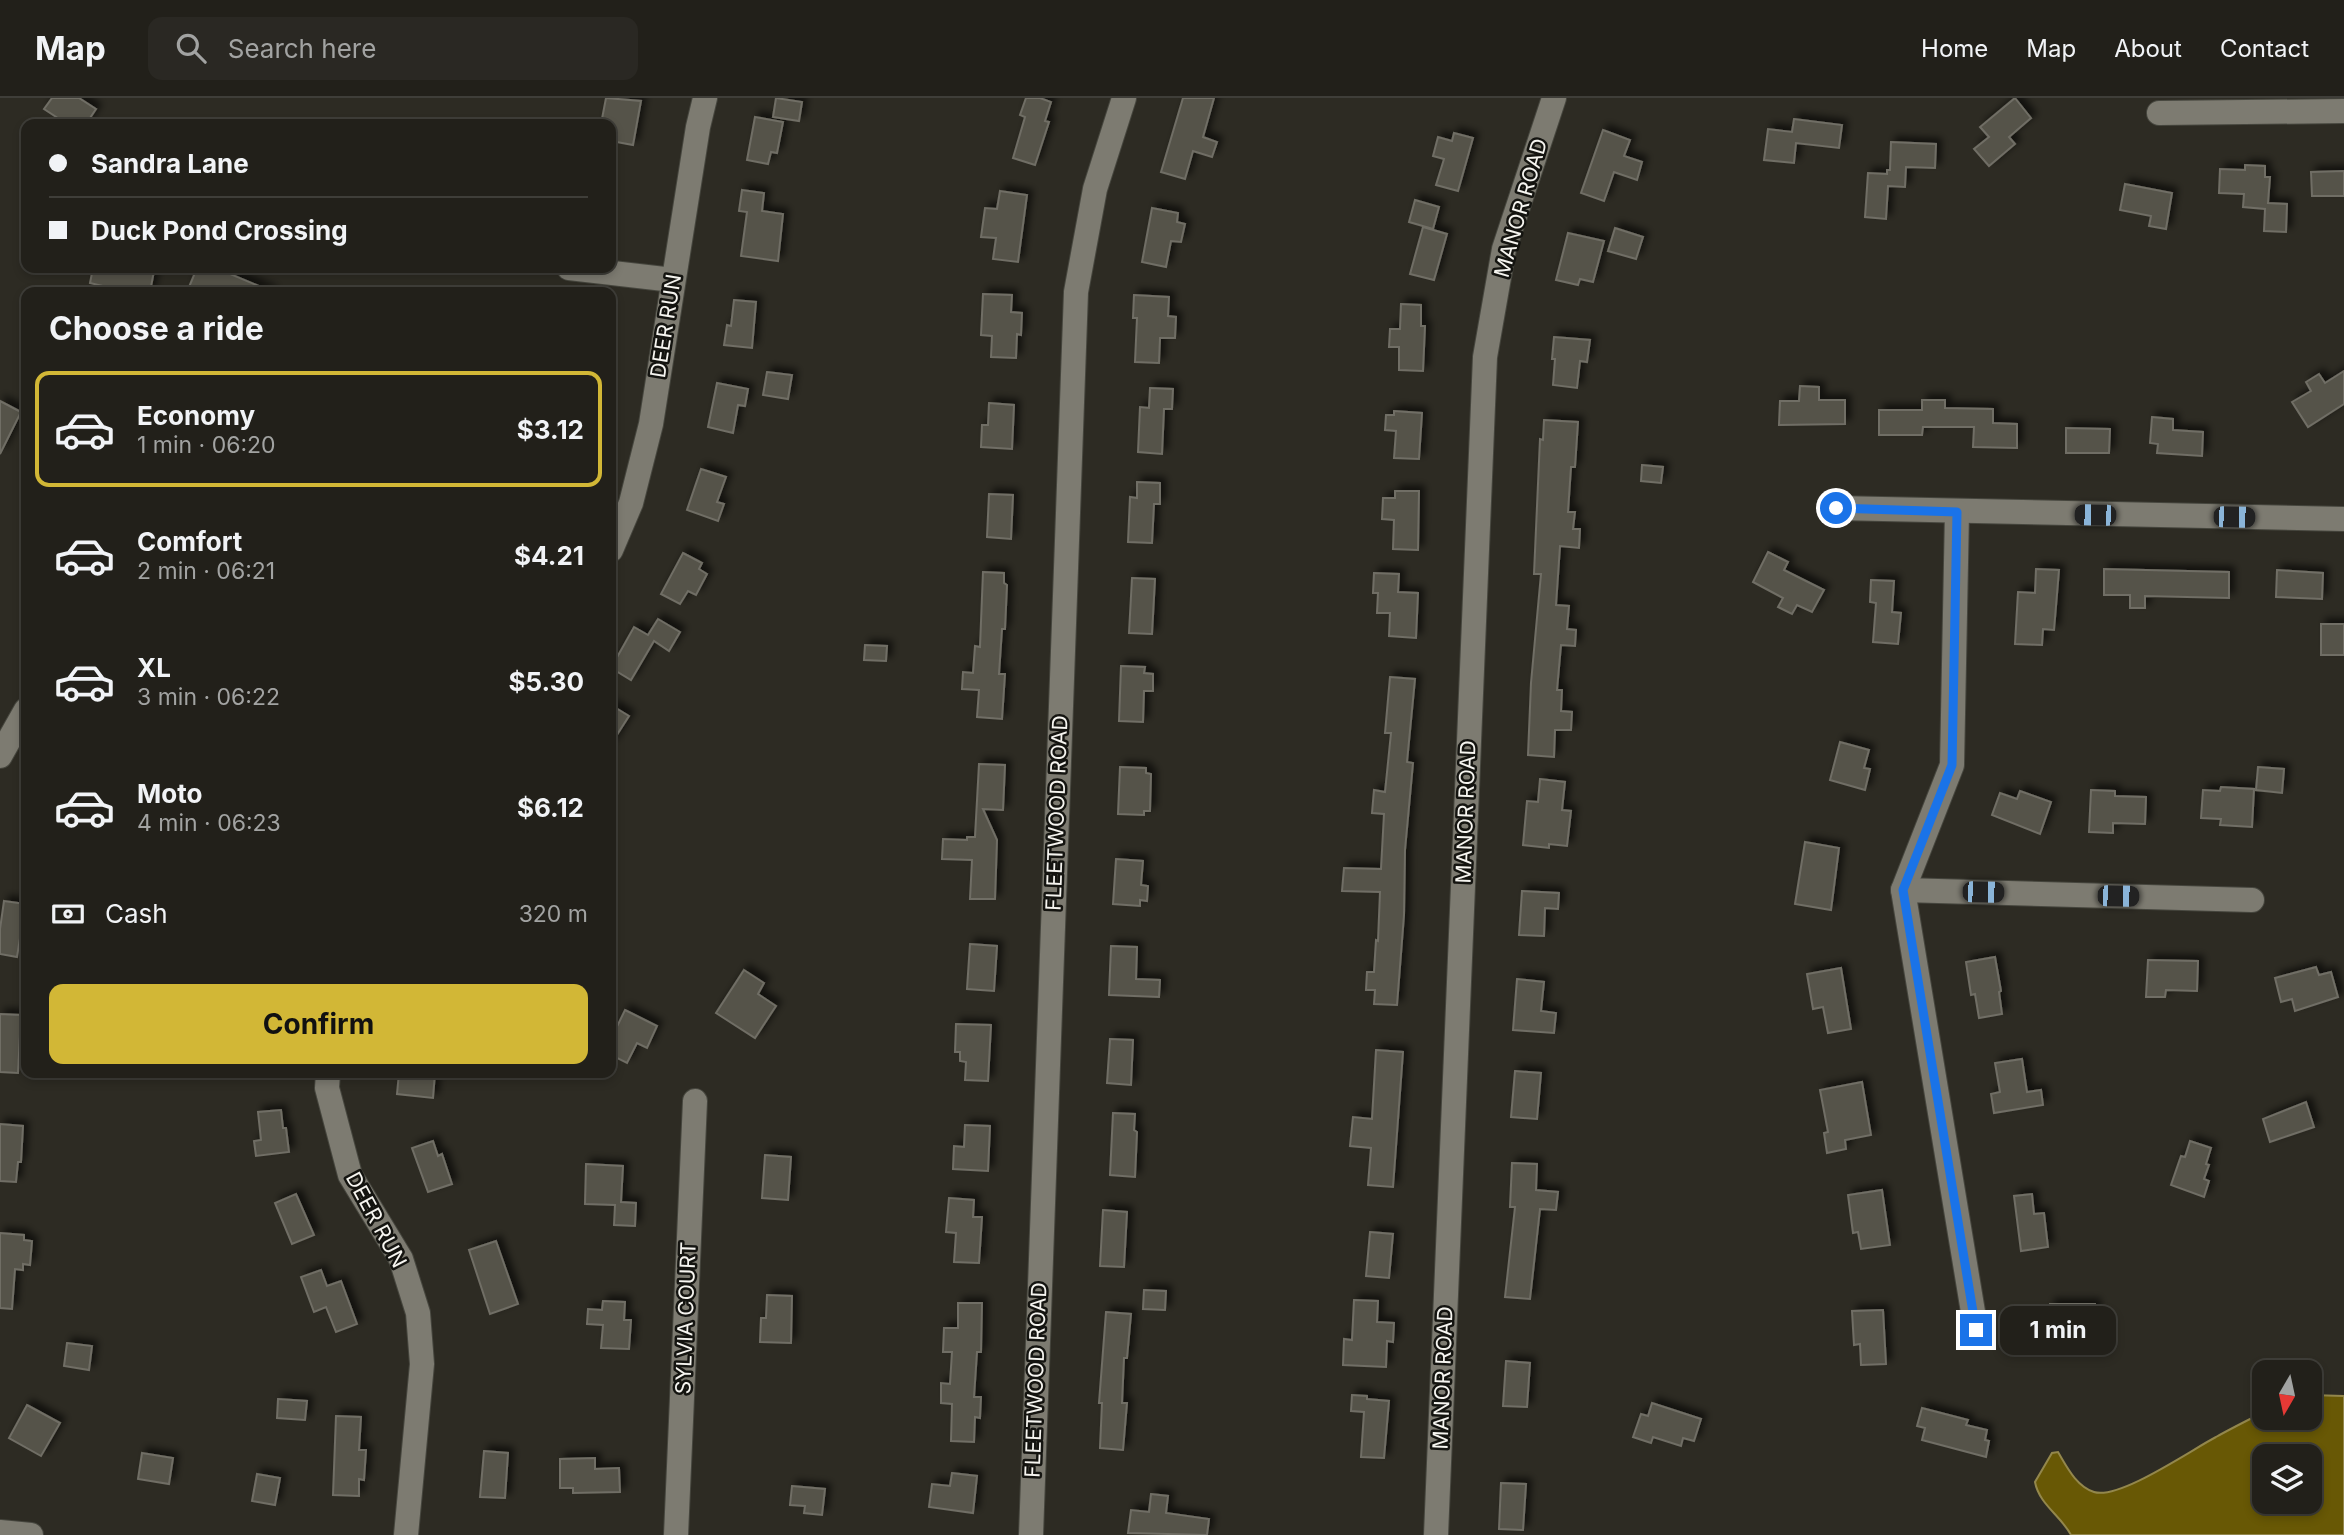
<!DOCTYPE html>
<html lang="en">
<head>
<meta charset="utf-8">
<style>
	:root { --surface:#22201a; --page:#2a2823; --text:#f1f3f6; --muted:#a2a3a2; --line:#3f3e39; --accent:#d2b736 }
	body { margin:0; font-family:Inter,sans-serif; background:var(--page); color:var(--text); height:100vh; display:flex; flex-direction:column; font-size:26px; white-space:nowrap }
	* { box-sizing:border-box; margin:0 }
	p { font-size:23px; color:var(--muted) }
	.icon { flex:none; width:38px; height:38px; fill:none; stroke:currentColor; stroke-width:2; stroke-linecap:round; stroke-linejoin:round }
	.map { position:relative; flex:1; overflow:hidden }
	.details { position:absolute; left:21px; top:189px; width:595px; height:791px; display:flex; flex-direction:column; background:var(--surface); border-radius:14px; box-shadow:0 4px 10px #0003,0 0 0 2px var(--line) }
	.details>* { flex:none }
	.hud { position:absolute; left:21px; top:21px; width:595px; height:154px; border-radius:14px; box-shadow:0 4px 10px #0003,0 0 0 2px var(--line); display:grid; align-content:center; height:154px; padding:0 28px; background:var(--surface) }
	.needle { width:46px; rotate:189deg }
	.fabs { position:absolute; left:2252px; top:1262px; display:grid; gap:14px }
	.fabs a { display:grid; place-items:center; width:70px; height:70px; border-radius:14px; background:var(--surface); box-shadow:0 4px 10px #0003,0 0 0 2px var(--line); font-size:35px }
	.end { position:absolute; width:32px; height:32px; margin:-16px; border:9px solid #1a73e8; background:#fff; box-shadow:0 0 0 4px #fff }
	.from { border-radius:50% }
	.bubble { position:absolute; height:49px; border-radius:14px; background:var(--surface); box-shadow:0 4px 10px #0003,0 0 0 2px var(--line); font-size:23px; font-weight:700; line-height:49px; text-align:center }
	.car { position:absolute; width:21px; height:42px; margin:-21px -10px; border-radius:9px; box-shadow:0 0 5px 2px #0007; background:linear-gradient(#222 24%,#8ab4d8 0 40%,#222 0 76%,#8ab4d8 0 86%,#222 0) }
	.hud b { display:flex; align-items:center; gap:24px; height:66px; font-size:26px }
	.hud b+b { border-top:2px solid var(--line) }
	.hud i { width:18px; height:18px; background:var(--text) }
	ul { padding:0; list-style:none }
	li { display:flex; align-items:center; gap:21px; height:116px; margin:0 14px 10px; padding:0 14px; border:4px solid transparent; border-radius:14px }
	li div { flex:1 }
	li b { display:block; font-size:26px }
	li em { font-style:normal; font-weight:700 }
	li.active { border-color:var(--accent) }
	li>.icon { width:63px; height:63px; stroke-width:1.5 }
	h2 { padding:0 28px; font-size:32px; line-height:84px }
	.pay { display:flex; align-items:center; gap:18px; height:77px; padding:0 28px; font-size:26px }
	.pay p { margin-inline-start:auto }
	.button { display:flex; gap:14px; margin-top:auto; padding:14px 28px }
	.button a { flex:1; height:80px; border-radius:14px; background:var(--accent); color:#111; font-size:28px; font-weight:700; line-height:80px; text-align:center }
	header { display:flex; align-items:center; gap:42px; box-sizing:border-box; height:98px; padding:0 35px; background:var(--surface); border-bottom:2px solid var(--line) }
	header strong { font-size:33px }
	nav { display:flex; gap:38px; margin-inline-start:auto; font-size:24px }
	.search { width:490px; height:63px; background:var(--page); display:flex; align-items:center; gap:18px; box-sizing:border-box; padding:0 24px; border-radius:14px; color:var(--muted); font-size:26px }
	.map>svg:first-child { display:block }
</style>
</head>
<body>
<header>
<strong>Map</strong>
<div class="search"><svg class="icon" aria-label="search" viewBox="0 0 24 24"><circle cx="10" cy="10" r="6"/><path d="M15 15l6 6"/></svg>Search here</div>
<nav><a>Home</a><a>Map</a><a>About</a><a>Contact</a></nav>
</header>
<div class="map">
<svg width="2344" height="1437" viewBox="0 0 2344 1437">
	<defs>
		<filter id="shadow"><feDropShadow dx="5" dy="-5" stdDeviation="3.5" flood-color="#0009"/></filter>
	</defs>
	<rect width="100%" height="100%" fill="#2d2b23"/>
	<path fill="#685805" stroke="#93874c" stroke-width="2" fill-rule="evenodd" d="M 2310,1297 L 2344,1298 L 2344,1437 L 2071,1437 C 2061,1418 2039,1406 2035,1384 L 2052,1355 L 2058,1354 C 2067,1369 2076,1388 2094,1394 C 2119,1402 2191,1352 2216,1339 C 2232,1330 2248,1322 2264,1314 L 2264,1320 L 2310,1320 ZM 2264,1358 L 2310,1358 L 2310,1404 L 2264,1404 Z"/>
	<g fill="#55534a" stroke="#706e65" stroke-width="2" filter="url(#shadow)">
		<polygon points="52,0 79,0 96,11 86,26 67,26 44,11"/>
		<polygon points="606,0 641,3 633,47 611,43 611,26 601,26"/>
		<polygon points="776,0 802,4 799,23 773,19"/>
		<polygon points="1026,0 1040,0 1051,4 1045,23 1049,24 1035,67 1013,60 1025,19 1020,17"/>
		<polygon points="1183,0 1214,0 1203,39 1217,44 1212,59 1193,53 1185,81 1161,74"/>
		<polygon points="2015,0 2031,20 2009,39 2015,46 1989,68 1974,51 1989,39 1980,29"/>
		<polygon points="755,19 783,24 777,55 771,54 768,66 747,62"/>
		<polygon points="1794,21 1842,27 1839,50 1796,45 1794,65 1764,62 1768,31 1792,34"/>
		<polygon points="1603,32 1630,42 1624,58 1642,64 1637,82 1614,74 1604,103 1581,95"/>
		<polygon points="1454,35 1473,40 1458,93 1436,87 1444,61 1433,58 1438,39 1452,43"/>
		<polygon points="1891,44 1936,46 1935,70 1906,69 1905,89 1888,88 1886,121 1865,119 1868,75 1887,76 1887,72 1890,72"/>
		<polygon points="2245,67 2265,68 2265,79 2270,79 2268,105 2287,106 2286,134 2264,133 2265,111 2243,109 2244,96 2219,95 2220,71 2245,72"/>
		<polygon points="2344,73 2344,98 2312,98 2311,74"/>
		<polygon points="2125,86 2172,95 2166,131 2149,128 2151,118 2120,112"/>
		<polygon points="742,92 764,95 762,113 783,116 778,163 741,158 747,114 739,113"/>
		<polygon points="1000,93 1027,97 1018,164 993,161 996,140 981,139 985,110 997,111"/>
		<polygon points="1415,102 1439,109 1433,131 1409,124"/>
		<polygon points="1152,110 1178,115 1177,124 1185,126 1181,144 1171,143 1166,169 1142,164"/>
		<polygon points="1423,129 1447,136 1434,182 1410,176"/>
		<polygon points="1615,130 1643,139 1636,161 1608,153"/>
		<polygon points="1568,135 1604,143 1593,184 1580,181 1578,187 1556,182"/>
		<polygon points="93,170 137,170 154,173 150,194 110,194 111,190 90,185"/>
		<polygon points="197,170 216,170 273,194 202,194 189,189"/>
		<polygon points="983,196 1012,197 1011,214 1022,215 1021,237 1017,236 1016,260 991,259 992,238 981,237"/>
		<polygon points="1134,197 1169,199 1168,218 1176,219 1175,240 1160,240 1159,265 1135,264 1137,220 1133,220"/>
		<polygon points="734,202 756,204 752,250 724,247 727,227 731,228"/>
		<polygon points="1401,206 1421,207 1421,228 1425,228 1423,273 1399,272 1399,249 1389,249 1390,231 1400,231"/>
		<polygon points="1554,239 1590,242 1587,264 1580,263 1577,290 1553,287 1555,261 1552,261"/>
		<polygon points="2344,273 2344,306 2308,329 2292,304 2311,293 2306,284 2319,276 2325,285"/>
		<polygon points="767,274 792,277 788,301 763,297"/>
		<polygon points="717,285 748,291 745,308 738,307 733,335 708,329"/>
		<polygon points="1800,288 1819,289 1819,302 1845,302 1845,326 1779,327 1780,303 1799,303"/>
		<polygon points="1150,290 1173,291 1172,311 1164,311 1162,356 1138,354 1140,309 1149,310"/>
		<polygon points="1922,302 1945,302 1945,310 1993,311 1993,325 2017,326 2017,350 1973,349 1974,329 1923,329 1922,337 1879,337 1879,312 1922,312"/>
		<polygon points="0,303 21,314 0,356"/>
		<polygon points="989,305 1014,307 1012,351 981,349 982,327 988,327"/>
		<polygon points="1394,313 1422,315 1419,361 1394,360 1396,333 1385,332 1386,317 1394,317"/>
		<polygon points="2152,319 2173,321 2173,332 2203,334 2202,358 2157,355 2158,346 2150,345"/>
		<polygon points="1544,322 1578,324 1575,369 1571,369 1568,414 1575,414 1573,431 1580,431 1579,450 1560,448 1556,507 1569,508 1567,531 1576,532 1575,548 1561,547 1557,592 1562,592 1561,613 1572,614 1571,632 1555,632 1554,659 1528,657 1531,585 1541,476 1534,476 1540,341 1543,342"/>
		<polygon points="2066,330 2110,331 2109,355 2066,355"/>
		<polygon points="1642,367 1663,369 1661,385 1641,383"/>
		<polygon points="701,371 726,379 717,404 724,406 718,423 687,412"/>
		<polygon points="1137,384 1160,385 1160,406 1154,406 1152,445 1128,444 1130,399 1137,400"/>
		<polygon points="1395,393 1419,393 1418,452 1393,451 1394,422 1382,421 1383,400 1395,400"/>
		<polygon points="989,396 1013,397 1011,441 987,439"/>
		<polygon points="1768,454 1788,464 1784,472 1824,492 1812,514 1797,507 1792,516 1778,509 1783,500 1753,484"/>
		<polygon points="683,455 702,465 699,471 707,476 696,497 688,493 680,506 661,496"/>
		<polygon points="2036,471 2059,472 2054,532 2043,531 2042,547 2015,546 2018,494 2035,495"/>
		<polygon points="2104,471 2229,474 2229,500 2145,498 2145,510 2130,510 2130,497 2104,497"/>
		<polygon points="2277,472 2323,475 2322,501 2276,499"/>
		<polygon points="983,474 1004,475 1004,485 1007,487 1005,531 1002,531 999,576 1005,576 1002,621 977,619 979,592 962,591 963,574 973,575 975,548 980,549"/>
		<polygon points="1374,475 1399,476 1398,494 1418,495 1416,540 1389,538 1390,515 1377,515 1378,495 1373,495"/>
		<polygon points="1132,480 1155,481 1152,536 1129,535"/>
		<polygon points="1871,482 1894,483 1892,514 1901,515 1898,546 1873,544 1876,505 1870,504"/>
		<polygon points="658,521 680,534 669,553 654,543 631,582 611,570 634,529 648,537"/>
		<rect x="2321" y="526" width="23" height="31"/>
		<polygon points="865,547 887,548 886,563 864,562"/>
		<polygon points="1121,568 1145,569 1144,575 1153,576 1153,593 1144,593 1143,624 1119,623"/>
		<polygon points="1390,579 1415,581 1407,664 1413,665 1405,752 1404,817 1397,907 1374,906 1375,892 1366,892 1367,874 1374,874 1376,842 1378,843 1380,794 1342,793 1344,770 1381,771 1384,716 1372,715 1374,692 1385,694 1391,635 1385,635"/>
		<polygon points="611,607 629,618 611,646"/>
		<polygon points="1840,644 1869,652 1864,670 1870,671 1865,692 1830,682"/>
		<polygon points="979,666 1005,667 1003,712 983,711 997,742 995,801 970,801 972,762 942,761 943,741 967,742 967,739 975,739"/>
		<polygon points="1120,669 1146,670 1146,675 1151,676 1150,713 1144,713 1144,717 1118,716"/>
		<polygon points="2258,669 2284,671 2282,695 2256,692"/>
		<polygon points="1540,681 1565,684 1562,712 1571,713 1567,748 1549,746 1549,750 1523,747 1527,703 1538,704"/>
		<polygon points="2221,689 2254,691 2252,729 2220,727 2221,721 2201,720 2203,692 2220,693"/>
		<polygon points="2091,692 2115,693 2115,698 2146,699 2145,726 2113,725 2113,735 2089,734"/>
		<polygon points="2020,693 2051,704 2040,736 1992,717 2000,695 2017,701"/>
		<polygon points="1805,744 1839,750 1831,812 1795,806"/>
		<polygon points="1116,761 1143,763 1141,787 1148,788 1147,803 1140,802 1140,808 1113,806"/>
		<polygon points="1522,793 1559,795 1558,811 1545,810 1544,838 1519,837"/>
		<polygon points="4,803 26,806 23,840 20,840 17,859 0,856 0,831"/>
		<polygon points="970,846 997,848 994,893 967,891"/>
		<polygon points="1111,848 1137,849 1136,881 1160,882 1159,899 1109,897"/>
		<polygon points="1995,859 2001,893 1999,894 2002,916 1979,920 1975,896 1971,897 1966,864"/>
		<polygon points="2148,862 2198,863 2197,893 2166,892 2165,899 2146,899"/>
		<polygon points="2316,869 2319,877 2331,874 2338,899 2295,913 2292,901 2281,904 2275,880"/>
		<polygon points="1841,870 1851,931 1828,935 1823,909 1813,911 1807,876"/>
		<polygon points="744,872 764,885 758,896 776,908 755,940 716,915"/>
		<polygon points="1517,881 1544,884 1541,913 1556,915 1554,935 1513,932"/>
		<polygon points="625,912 657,928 647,950 637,945 627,965 611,957 611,941"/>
		<polygon points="0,916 21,917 18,975 0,974"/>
		<polygon points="956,926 991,927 988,983 965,982 966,964 960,963 960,954 955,954"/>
		<polygon points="1110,941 1133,942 1131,987 1107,985"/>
		<polygon points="1376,952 1403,954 1393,1089 1368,1087 1371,1050 1350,1048 1353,1019 1372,1021"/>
		<polygon points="2022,961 2027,994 2041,992 2043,1007 1994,1015 1991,996 2000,994 1995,965"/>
		<polygon points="1515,973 1541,975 1537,1021 1511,1019"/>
		<polygon points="399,975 435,975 433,1000 397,996"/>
		<polygon points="1862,984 1871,1037 1845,1042 1846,1051 1827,1055 1824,1035 1828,1034 1820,992"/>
		<polygon points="2306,1004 2314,1029 2270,1044 2263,1021"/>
		<polygon points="281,1012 283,1030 286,1030 289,1054 256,1058 254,1043 261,1042 258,1014"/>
		<polygon points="1113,1015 1135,1016 1134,1032 1137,1034 1135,1079 1110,1077"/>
		<polygon points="0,1026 23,1028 21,1064 18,1064 16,1084 0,1083"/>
		<polygon points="965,1027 990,1028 988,1073 953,1071 954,1048 964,1049"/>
		<polygon points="433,1043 438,1058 442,1056 452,1086 428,1094 412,1050"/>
		<polygon points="2190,1043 2211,1050 2206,1066 2209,1067 2204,1081 2209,1083 2204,1099 2171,1087 2181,1058 2185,1059"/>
		<polygon points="765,1057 791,1059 788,1102 762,1100"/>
		<polygon points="1512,1065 1537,1066 1536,1092 1558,1094 1556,1112 1540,1111 1530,1201 1505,1199 1515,1109 1510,1109"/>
		<polygon points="586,1066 623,1068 621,1104 636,1105 635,1128 614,1127 615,1107 585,1106"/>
		<polygon points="1882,1092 1890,1147 1861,1151 1858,1134 1853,1135 1848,1097"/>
		<polygon points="296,1096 314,1137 292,1146 275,1105"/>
		<polygon points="2032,1096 2034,1116 2044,1115 2048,1149 2021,1153 2014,1098"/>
		<polygon points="949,1100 974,1102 973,1119 982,1119 979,1165 954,1164 956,1135 946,1134"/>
		<polygon points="1103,1112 1127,1114 1124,1169 1100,1168"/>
		<polygon points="1370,1134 1393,1136 1389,1180 1366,1178"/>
		<polygon points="0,1135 24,1137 24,1142 32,1143 30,1167 23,1166 23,1172 15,1171 12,1211 0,1210"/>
		<polygon points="496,1143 518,1206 490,1216 469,1152"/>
		<polygon points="321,1172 327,1188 341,1183 357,1226 336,1234 326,1209 314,1214 301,1179"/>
		<polygon points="1144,1192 1166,1193 1165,1212 1143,1211"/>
		<polygon points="767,1197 792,1198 791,1245 760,1244 761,1220 766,1220"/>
		<polygon points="1354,1202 1378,1203 1377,1224 1394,1225 1393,1244 1387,1243 1386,1269 1343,1267 1344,1241 1352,1242"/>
		<polygon points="603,1203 625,1204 624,1222 631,1222 629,1251 601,1250 603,1227 587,1226 588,1211 602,1212"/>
		<polygon points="958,1205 982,1205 981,1254 977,1254 974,1299 981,1299 980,1320 975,1319 974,1344 951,1343 952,1306 941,1305 941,1285 950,1286 952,1254 943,1254 944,1230 958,1230"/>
		<polygon points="2050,1206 2095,1206 2095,1234 2088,1234 2088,1249 2061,1249 2061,1239 2057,1239 2057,1226 2050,1226"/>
		<polygon points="1883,1212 1886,1266 1861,1267 1860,1246 1854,1247 1852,1213"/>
		<polygon points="1106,1214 1131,1216 1127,1260 1124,1260 1122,1305 1127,1305 1123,1352 1100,1350 1102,1305 1099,1305"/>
		<polygon points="67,1245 92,1248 89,1272 64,1268"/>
		<polygon points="1506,1263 1530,1265 1527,1309 1503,1308"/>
		<polygon points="1352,1297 1367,1298 1367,1301 1389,1303 1384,1360 1361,1359 1364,1314 1351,1313"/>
		<polygon points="278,1301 307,1303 305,1322 277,1320"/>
		<polygon points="1652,1305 1701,1321 1694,1343 1683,1340 1681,1348 1653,1339 1651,1345 1633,1339 1641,1316 1648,1318"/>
		<polygon points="27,1307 60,1325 41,1358 9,1340"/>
		<polygon points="1922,1310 1968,1322 1966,1327 1987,1332 1985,1342 1989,1343 1986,1359 1922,1342 1925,1330 1917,1328"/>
		<polygon points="336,1318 361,1319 359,1352 366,1352 364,1382 359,1381 359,1398 333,1397"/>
		<polygon points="484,1353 508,1355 505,1400 480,1399"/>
		<polygon points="142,1355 173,1360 169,1386 138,1381"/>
		<polygon points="595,1360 595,1371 619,1370 620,1394 573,1395 573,1390 560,1390 560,1361"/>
		<polygon points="952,1375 977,1378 973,1415 929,1409 932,1386 950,1388"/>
		<polygon points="257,1376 280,1380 275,1407 252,1403"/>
		<polygon points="1501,1385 1526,1386 1523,1432 1499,1431"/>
		<polygon points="792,1388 825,1391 822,1417 804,1415 805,1408 790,1407"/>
		<polygon points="1151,1396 1168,1398 1166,1415 1209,1421 1207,1437 1128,1435 1131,1412 1149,1414"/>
	</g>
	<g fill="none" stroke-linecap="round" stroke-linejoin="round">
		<defs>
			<g id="minor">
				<polyline points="2159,15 2344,13"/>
				<polyline points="569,170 673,182"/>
				<polyline points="1836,410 2344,421"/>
				<polyline points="1957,414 1952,667 1903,792 1976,1232"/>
				<polyline points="611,452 631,405 651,326 698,29 705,0"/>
				<polyline points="0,658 26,612"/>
				<polyline points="1903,792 2252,802"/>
				<polyline points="328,975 327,990 350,1077 401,1161 418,1215 422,1266 406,1437"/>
				<polyline points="0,1434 31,1437"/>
				<polyline points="676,1437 695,1003"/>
				<polyline points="1031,1437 1076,194 1095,91 1124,0"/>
				<polyline points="1436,1437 1485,259 1504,151 1554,0"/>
			</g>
		</defs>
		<use href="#minor" stroke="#46463e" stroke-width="26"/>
		<use href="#minor" stroke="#7d7b71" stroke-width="24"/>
	</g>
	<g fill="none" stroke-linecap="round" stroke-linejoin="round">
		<polyline stroke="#1a73e8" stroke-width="9" points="1836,410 1957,414 1952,667 1903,792 1976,1232"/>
	</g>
	<g text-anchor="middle" stroke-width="5" stroke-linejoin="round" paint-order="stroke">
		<g font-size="21" fill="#f6f5f0" stroke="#141410">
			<text transform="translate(1521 110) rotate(-74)" y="7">MANOR ROAD</text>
			<text transform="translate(666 228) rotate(-81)" y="7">DEER RUN</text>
			<text transform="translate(1466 714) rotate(-88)" y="7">MANOR ROAD</text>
			<text transform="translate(1057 715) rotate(-88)" y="7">FLEETWOOD ROAD</text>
			<text transform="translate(376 1122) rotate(62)" y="7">DEER RUN</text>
			<text transform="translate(686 1220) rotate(-88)" y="7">SYLVIA COURT</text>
			<text transform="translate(1443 1280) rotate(-88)" y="7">MANOR ROAD</text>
			<text transform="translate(1036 1282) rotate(-88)" y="7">FLEETWOOD ROAD</text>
		</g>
	</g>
</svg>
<div class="fabs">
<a><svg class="needle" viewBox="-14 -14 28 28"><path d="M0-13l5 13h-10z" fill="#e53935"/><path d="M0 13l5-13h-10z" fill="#a2a3a2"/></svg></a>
<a><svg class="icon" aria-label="layers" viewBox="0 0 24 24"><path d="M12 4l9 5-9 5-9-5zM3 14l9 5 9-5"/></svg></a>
</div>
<i class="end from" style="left:1836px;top:410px"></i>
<i class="end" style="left:1976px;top:1232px"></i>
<div class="bubble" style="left:2000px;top:1208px;width:116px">1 min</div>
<i class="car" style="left:2095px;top:417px;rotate:271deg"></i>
<i class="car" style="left:2234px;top:419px;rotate:91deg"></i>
<i class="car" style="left:1983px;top:794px;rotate:91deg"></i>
<i class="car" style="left:2118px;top:798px;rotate:91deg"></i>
<div class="hud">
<b><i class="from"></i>Sandra Lane</b>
<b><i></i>Duck Pond Crossing</b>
</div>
<section class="details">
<h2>Choose a ride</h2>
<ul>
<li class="active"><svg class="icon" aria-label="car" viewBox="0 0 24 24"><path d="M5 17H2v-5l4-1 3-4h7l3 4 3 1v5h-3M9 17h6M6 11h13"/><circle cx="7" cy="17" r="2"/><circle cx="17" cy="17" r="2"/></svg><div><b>Economy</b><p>1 min · 06:20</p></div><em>$3.12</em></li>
<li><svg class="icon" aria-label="car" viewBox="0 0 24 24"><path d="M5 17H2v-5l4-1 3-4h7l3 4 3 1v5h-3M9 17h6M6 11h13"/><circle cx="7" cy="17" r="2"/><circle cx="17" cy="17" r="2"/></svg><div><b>Comfort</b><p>2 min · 06:21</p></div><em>$4.21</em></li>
<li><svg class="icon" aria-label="car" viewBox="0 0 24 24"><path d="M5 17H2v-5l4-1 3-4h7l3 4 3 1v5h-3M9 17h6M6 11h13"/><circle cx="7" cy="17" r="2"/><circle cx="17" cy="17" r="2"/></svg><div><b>XL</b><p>3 min · 06:22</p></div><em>$5.30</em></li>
<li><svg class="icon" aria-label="car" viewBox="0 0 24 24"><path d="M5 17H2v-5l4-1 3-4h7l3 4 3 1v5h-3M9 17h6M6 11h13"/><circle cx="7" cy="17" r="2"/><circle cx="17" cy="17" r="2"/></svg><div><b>Moto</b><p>4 min · 06:23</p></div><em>$6.12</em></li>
</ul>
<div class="pay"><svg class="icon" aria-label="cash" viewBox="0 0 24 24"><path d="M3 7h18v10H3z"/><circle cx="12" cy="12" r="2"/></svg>Cash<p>320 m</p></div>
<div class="button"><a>Confirm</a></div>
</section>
</div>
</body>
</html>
